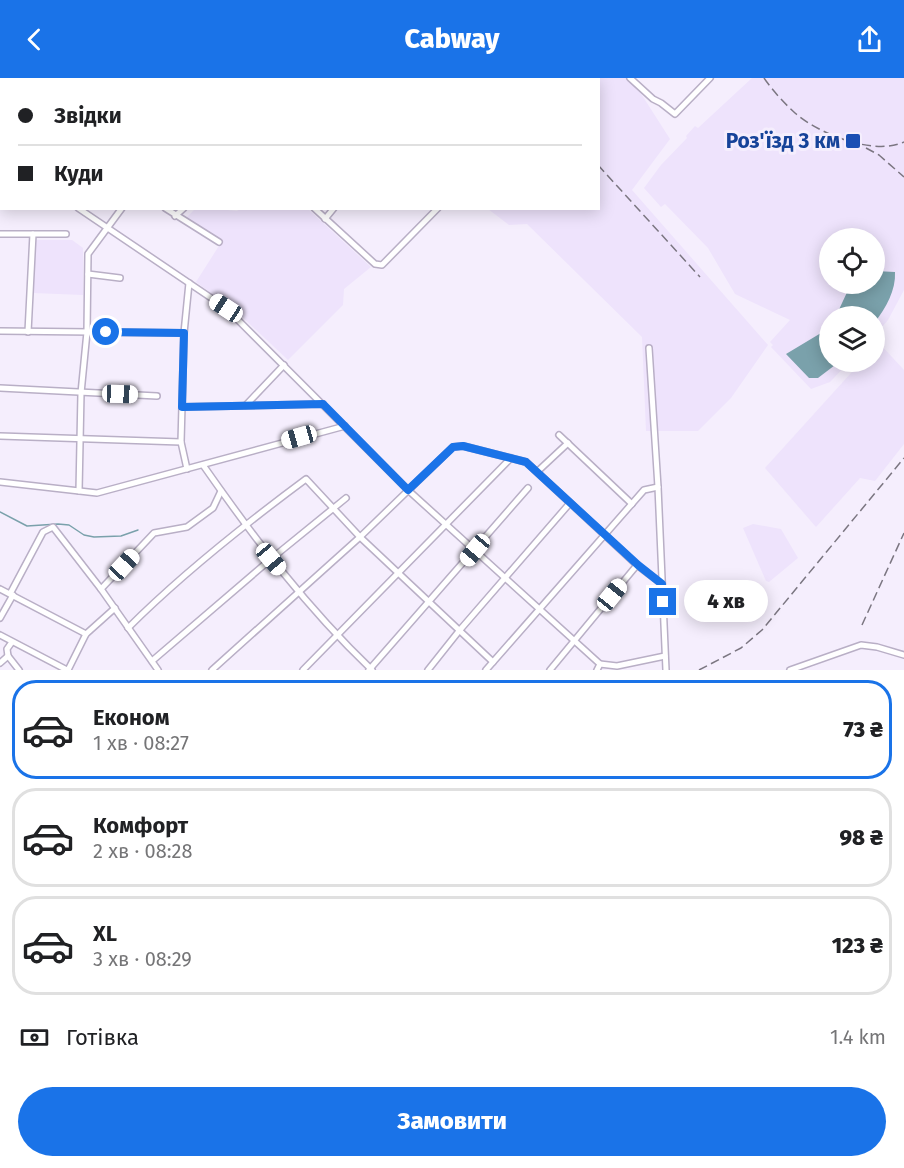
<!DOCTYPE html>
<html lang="uk">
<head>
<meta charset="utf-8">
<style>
	:root { --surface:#fff; --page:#f2f2f2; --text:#202124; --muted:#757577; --line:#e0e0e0; --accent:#1a73e8 }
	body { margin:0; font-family:"Fira Sans",sans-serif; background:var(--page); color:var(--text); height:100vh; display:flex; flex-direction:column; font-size:22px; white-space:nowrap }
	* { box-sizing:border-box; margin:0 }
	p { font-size:20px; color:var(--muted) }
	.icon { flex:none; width:33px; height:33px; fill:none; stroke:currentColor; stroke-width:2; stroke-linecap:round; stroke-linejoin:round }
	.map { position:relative; height:592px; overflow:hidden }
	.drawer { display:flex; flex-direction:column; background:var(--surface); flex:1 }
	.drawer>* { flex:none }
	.guide { position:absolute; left:0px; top:0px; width:600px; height:132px; box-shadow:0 3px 15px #0003; display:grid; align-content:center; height:132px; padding:0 18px; background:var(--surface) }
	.buttons { position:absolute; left:819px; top:150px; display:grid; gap:12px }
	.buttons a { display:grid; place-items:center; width:66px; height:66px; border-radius:50%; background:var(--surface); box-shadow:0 3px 15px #0003; font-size:30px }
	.end { position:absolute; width:27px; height:27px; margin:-14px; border:8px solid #1a73e8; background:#fff; box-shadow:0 0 0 3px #fff }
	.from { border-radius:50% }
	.bubble { position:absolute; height:42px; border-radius:21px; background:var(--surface); box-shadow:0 3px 15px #0003; font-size:20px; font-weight:800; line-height:42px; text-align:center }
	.car { position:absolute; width:18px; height:36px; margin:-18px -9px; border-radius:8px; box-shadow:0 0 4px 2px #0007; background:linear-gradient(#fff 24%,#345 0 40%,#fff 0 76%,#345 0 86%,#fff 0) }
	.guide b { display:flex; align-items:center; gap:21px; height:57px; font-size:22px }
	.guide b+b { border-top:2px solid var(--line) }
	.guide i { width:15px; height:15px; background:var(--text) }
	ul { padding:10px 0 0; list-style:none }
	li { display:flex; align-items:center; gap:18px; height:99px; margin:0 12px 9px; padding:0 6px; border:3px solid var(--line); border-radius:24px }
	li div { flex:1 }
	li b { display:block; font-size:22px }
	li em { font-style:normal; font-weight:800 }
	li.on { border-color:var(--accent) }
	li>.icon { width:54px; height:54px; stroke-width:1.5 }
	.pay { display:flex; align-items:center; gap:15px; height:66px; padding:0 18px; font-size:22px }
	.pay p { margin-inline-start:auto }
	.button { display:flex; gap:12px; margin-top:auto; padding:12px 18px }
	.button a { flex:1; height:69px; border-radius:36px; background:var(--accent); color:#fff; font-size:24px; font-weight:800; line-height:69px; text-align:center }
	header { display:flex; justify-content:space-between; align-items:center; height:78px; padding:0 18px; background:var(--accent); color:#fff; font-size:27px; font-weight:800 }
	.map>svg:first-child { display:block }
</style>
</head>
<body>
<header><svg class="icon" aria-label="back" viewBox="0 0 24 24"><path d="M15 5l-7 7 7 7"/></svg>Cabway<svg class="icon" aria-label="share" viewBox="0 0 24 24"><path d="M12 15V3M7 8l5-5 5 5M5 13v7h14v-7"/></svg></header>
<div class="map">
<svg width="904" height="592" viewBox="0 0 904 592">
	<rect width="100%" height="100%" fill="#f5eefd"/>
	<g fill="#eee3fc" fill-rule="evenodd">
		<polygon points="424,0 627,0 638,11 670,61 632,112 768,267 731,320 698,353 646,353 642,259 527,146 509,147 488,131 598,130 598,2"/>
		<path d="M 752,0 L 904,0 L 904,212 L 888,242 L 875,257 L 874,238 L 830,238 L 830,284 L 849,284 L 830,304 L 811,311 L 771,269 L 773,267 L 770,264 L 790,242 L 735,216 L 708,170 L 665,126 L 661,129 L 644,110 L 661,87 L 687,60 L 686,58 L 695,48 L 698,50 ZM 830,160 L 874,160 L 874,206 L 830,206 Z"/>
		<polygon points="242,130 308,131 371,189 344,211 343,227 288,282 237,234 196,204 222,163 186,140 195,131 218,131 237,133"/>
		<polygon points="34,162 72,162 83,170 83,217 33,215"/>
		<polygon points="878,264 904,292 904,366 875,403 860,400 816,449 765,390 861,284 874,284 875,268"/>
		<polygon points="753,446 781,451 798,480 769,504 766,503 743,450"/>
	</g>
	<g fill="#7aa1ab">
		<path d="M 875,193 L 895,194 C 896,212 886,230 875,244 L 874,238 L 836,238 L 849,210 L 855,206 L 874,206 Z"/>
		<polygon points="829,245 830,284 839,284 818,300 809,300 786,276 821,255"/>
	</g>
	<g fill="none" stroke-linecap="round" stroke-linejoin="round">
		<polyline stroke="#7aa1ab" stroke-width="1.5" points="0,434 27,448 58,446 69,447 84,457 94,459 121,458 138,452"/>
		<defs>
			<g id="minor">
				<polyline points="67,0 69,2"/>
				<polyline points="148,0 150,2"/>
				<polyline points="630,0 653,21 661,25 675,36 710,0"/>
				<polyline points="60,2 61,0"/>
				<polyline points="198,2 199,0"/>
				<polyline points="252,2 253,0"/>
				<polyline points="317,2 319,0"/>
				<polyline points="0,6 2,7"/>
				<polyline points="0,69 2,70"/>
				<polyline points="0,82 2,80"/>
				<polyline points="78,130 226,230 408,412 600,586"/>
				<polyline points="165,130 219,164"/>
				<polyline points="314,130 375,186 382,187 438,130"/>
				<polyline points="175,138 184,130"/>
				<polyline points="325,141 334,130"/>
				<polyline points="0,156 66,156"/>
				<polyline points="88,196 120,200"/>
				<polyline points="0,253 184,255"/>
				<polyline points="28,254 33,156"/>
				<polyline points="649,270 658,409 666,592"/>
				<polyline points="0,310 157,318"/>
				<polyline points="246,327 284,287"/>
				<polyline points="182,329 323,326"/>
				<polyline points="559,357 632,426"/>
				<polyline points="0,358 181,364"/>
				<path d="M 203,387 C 254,460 307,530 372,592"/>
				<polyline points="187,391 181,364 184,255 189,205"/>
				<polyline points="538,393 568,365"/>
				<polyline points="0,404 97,415 345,348"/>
				<polyline points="79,413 81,315 87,254 88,176 122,130"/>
				<polyline points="0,511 86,556"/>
				<polyline points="101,511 154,455 187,449 213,430 221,413"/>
				<polyline points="10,516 43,454 53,449 101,511 158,592"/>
				<polyline points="0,540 13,517"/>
				<path d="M 128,550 C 183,495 244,447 306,401 L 360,459 L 493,584"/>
				<polyline points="0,557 67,592"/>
				<polyline points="12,564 7,571 8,578 19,592"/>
				<polyline points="152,583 271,481 346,420"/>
				<polyline points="0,585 8,578"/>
				<polyline points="68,592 86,556 115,530"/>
				<polyline points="212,592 360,459 453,369 463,368 526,384 637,487 662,506"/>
				<polyline points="303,592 511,380"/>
				<polyline points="369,592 528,410"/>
				<polyline points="428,592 459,553 570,425"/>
				<polyline points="486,592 644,412 658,409"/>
				<polyline points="550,592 637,487"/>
				<polyline points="597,592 600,586 617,588 665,578"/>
				<polyline points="790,592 861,567 877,569 904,577"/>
			</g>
		</defs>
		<use href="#minor" stroke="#b9afc6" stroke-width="8"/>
		<use href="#minor" stroke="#fff" stroke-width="5"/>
		<g stroke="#7b7681" stroke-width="1.5" stroke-dasharray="9 4.5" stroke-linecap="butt">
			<polyline points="508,0 510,2"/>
			<polyline points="525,0 526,2"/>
			<path d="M 764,0 C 773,13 784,25 795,35 C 819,56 874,78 904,64"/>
			<polyline points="866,70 879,77 904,99"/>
			<polyline points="598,87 700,199"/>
			<polyline points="862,547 904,455"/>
			<polyline points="699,592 741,570 762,552 904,380"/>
		</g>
	</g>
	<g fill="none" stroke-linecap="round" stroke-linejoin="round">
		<polyline stroke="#1a73e8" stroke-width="8" points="106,254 184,255 182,329 323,326 408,412 453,369 463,368 526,384 638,487 662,506 663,524"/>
	</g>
	<rect fill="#1a4fb4" stroke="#f5eefd" stroke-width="2" x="845" y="55" width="16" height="16" rx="3"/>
	<g text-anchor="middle" stroke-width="6" stroke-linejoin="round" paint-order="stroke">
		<g font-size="21" font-weight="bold" fill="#164399" stroke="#f5eefd" text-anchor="end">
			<text x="840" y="70">Роз'їзд 3 км</text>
		</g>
	</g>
</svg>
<div class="buttons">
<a><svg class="icon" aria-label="locate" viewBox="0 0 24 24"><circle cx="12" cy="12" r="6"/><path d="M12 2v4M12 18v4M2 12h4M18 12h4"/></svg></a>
<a><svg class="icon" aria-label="layers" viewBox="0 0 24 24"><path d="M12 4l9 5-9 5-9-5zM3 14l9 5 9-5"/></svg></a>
</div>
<i class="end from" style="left:106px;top:254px"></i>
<i class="end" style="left:663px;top:524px"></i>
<div class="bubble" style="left:684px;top:502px;width:84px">4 хв</div>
<i class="car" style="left:226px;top:230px;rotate:303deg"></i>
<i class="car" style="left:120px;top:316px;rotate:92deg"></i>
<i class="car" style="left:299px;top:359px;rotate:254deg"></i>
<i class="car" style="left:475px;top:472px;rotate:220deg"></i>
<i class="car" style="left:271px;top:481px;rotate:140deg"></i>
<i class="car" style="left:124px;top:487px;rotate:43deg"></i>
<i class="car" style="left:612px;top:517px;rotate:39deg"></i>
<div class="guide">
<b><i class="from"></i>Звідки</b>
<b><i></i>Куди</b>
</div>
</div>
<section class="drawer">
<ul>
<li class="on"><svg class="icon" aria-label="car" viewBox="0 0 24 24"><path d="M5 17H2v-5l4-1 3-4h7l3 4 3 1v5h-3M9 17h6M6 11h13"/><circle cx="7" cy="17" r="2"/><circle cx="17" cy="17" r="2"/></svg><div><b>Економ</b><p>1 хв · 08:27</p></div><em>73 ₴</em></li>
<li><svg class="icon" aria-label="car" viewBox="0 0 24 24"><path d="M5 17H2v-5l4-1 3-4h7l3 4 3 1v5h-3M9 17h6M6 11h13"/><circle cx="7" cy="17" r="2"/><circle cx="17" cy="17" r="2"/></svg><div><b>Комфорт</b><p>2 хв · 08:28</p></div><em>98 ₴</em></li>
<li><svg class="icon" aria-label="car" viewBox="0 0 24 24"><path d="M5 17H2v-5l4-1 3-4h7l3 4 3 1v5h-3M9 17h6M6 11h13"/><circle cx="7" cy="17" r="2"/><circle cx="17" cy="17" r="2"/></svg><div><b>XL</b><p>3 хв · 08:29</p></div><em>123 ₴</em></li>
</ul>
<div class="pay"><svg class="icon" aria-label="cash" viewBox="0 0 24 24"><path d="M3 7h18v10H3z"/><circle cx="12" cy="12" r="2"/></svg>Готівка<p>1.4 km</p></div>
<div class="button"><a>Замовити</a></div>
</section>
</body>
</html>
